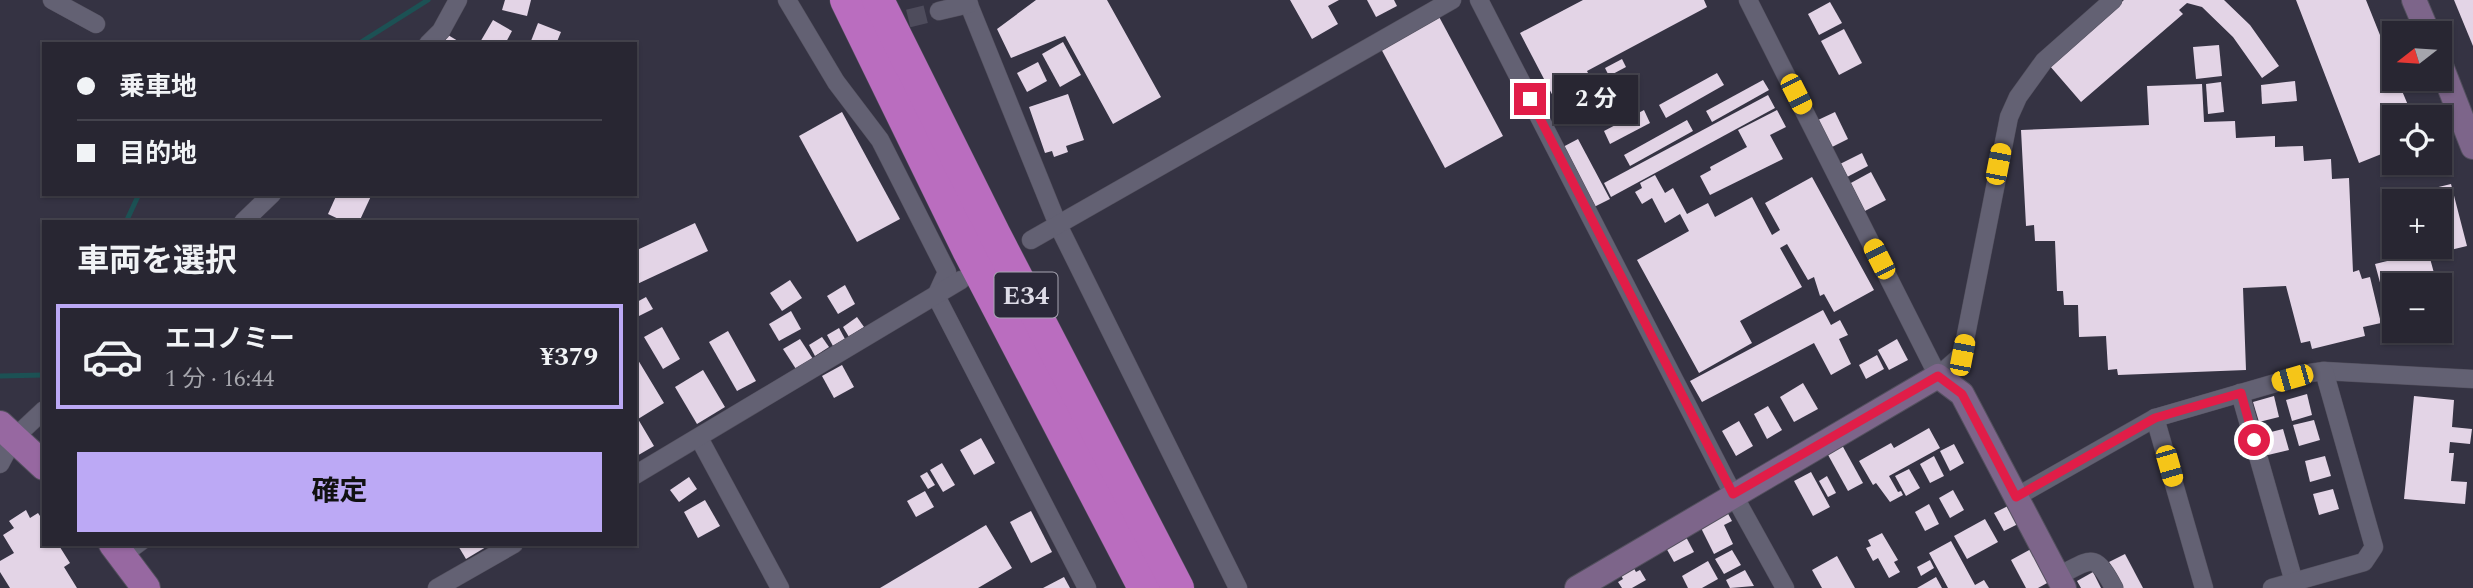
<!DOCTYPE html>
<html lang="ja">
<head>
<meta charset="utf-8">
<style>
	:root { --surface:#282632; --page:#302e3a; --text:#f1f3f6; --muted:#a5a5ac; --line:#44434d; --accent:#bca9f5 }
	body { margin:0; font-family:Spectral,"Noto Sans JP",serif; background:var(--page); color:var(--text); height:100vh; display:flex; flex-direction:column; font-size:26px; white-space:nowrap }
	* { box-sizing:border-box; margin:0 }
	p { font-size:23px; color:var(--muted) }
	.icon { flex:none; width:38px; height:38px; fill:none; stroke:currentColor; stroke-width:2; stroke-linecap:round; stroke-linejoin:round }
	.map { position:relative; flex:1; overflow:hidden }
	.details { position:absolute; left:42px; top:220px; width:595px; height:326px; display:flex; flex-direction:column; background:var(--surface); border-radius:0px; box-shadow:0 2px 5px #0004,0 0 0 2px var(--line) }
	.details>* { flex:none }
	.top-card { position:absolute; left:42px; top:42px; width:595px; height:154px; border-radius:0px; box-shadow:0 2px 5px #0004,0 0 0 2px var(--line); display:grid; align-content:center; height:154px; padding:0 35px; background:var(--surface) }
	.needle { width:46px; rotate:253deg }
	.buttons { position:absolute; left:2382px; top:21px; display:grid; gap:14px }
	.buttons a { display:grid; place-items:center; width:70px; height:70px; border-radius:0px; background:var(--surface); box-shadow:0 2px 5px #0004,0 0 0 2px var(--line); font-size:35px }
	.end { position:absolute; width:32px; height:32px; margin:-16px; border:9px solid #e11d48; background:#fff; box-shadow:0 0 0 4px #fff }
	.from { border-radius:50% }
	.bubble { position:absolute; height:49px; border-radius:0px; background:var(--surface); box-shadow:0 2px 5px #0004,0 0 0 2px var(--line); font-size:23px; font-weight:700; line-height:49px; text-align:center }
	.car { position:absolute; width:21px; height:42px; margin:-21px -10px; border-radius:9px; box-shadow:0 0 5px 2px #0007; background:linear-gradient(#f5c518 24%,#345 0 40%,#f5c518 0 76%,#345 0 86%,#f5c518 0) }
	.top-card b { display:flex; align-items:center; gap:24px; height:66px; font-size:26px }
	.top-card b+b { border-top:2px solid var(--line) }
	.top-card i { width:18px; height:18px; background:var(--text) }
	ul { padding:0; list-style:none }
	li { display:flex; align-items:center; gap:21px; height:105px; margin:0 14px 10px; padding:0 21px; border:4px solid var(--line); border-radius:0px }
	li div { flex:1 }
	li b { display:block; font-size:26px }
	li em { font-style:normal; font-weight:700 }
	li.on { border-color:var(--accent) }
	li>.icon { width:63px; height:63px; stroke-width:1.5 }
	h2 { padding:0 35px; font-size:32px; line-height:84px }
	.button { display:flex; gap:14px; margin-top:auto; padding:14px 35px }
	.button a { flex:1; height:80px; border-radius:0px; background:var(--accent); color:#111; font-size:28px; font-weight:700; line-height:80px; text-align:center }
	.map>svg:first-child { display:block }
</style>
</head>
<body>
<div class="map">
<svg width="2473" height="588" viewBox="0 0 2473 588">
	<rect width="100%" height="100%" fill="#353343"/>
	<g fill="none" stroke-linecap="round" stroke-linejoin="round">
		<g stroke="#1c5154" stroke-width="5">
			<polyline points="358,44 428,0"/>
			<polyline points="126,222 139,194"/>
			<polyline points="0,376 44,375"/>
		</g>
	</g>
	<g fill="#e3d4e6">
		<polygon points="505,0 531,0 527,16 502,10"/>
		<polygon points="1036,0 1107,0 1161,97 1113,124 1065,36 1011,58 997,29"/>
		<polygon points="1290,0 1339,0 1328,6 1338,24 1312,39"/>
		<polygon points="1367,0 1394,0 1397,6 1376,17"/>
		<polygon points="1583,0 1704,0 1707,7 1587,71 1592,81 1555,100 1520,33"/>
		<polygon points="2124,0 2224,0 2250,25 2279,66 2262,78 2233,37 2202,7 2187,3 2179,10 2183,14 2081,102 2049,65"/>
		<polygon points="2296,0 2366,0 2394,70 2394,79 2397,79 2413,117 2394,117 2394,149 2359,163"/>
		<polygon points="2454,0 2473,0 2473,46"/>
		<polygon points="1830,2 1842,23 1819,35 1808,14"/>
		<polygon points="1437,13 1503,136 1445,168 1379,45"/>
		<polygon points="493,20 512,31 505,44 479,44"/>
		<polygon points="538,23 561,32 556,44 531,41"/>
		<polygon points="1844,29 1862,63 1839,75 1821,41"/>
		<polygon points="448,35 463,44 443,44"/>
		<polygon points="1063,42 1081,75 1060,87 1042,54"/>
		<polygon points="2219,45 2222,76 2196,79 2193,47"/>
		<polygon points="1622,59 1626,67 1609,76 1605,68"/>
		<polygon points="1038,62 1047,81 1027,92 1017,73"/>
		<polygon points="1717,73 1724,85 1666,118 1659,105"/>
		<polygon points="1763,80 1769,90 1712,122 1706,111"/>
		<polygon points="2295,81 2297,101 2262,104 2261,85"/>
		<polygon points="2221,82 2224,112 2208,114 2206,84"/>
		<polygon points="2202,84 2204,122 2235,121 2236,138 2275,136 2275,147 2303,146 2304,161 2331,159 2332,179 2349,178 2353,272 2359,270 2362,279 2370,277 2381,323 2363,327 2365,336 2312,349 2310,341 2301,343 2286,286 2243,288 2246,370 2118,375 2117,369 2108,370 2106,336 2079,337 2078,305 2064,305 2063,291 2057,291 2055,241 2035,241 2034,225 2026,226 2021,130 2149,125 2147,86"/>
		<polygon points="1068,94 1084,140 1066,146 1068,152 1054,157 1052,151 1045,153 1029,107"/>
		<polygon points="1768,95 1775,108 1611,197 1604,183"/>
		<polygon points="1644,110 1650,123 1610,144 1604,131"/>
		<polygon points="1777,110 1786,127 1770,135 1783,159 1710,195 1700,176 1711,170 1710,167 1747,147 1738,130"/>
		<polygon points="842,112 900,219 857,242 799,136"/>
		<polygon points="1835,112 1848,139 1832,147 1818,120"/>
		<polygon points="1687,120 1693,131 1630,166 1624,155"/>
		<polygon points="1578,139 1610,199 1592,208 1561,148"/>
		<polygon points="1862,153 1868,166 1847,177 1840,164"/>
		<polygon points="1871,172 1886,200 1863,212 1849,184"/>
		<polygon points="1655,175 1665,193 1673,188 1687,214 1708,203 1715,217 1752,197 1772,235 1780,230 1765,203 1812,177 1874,290 1834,312 1824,294 1820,296 1814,277 1808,280 1787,244 1780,248 1802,287 1740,321 1752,343 1699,373 1637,260 1689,231 1680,214 1665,223 1652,198 1642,204 1635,192 1642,188 1640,183"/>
		<polygon points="2451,184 2467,246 2442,252 2440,201 2429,201 2426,190"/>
		<polygon points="337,194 372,194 359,222 345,222 328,214"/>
		<polygon points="695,223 708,251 635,285 635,251"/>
		<polygon points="2428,251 2437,284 2394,285 2394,315 2389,316 2375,264"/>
		<polygon points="790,280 802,298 782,311 770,293"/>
		<polygon points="845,285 855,304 838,314 827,296"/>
		<polygon points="646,297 653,309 635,318 635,303"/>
		<polygon points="1823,310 1831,325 1840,320 1848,335 1839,339 1851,364 1831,375 1814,343 1702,402 1690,381"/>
		<polygon points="791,311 801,329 779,341 769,324"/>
		<polygon points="857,317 864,327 849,337 843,327"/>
		<polygon points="662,327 680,359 663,369 644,337"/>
		<polygon points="839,328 845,339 833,346 827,335"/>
		<polygon points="728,331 756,381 737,391 709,342"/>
		<polygon points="822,337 829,347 815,356 809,345"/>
		<polygon points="800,339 813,359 796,369 783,349"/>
		<polygon points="1897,339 1908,360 1889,370 1878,350"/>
		<polygon points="635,355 664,403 638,419 654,446 635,457"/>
		<polygon points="1877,355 1884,369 1866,379 1859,365"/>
		<polygon points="842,365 854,387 834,398 822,376"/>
		<polygon points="703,370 725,407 697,424 675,387"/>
		<polygon points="1803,383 1818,409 1794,422 1780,397"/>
		<polygon points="2307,394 2312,415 2292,421 2286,400"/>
		<polygon points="2274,396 2279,417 2259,422 2253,402"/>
		<polygon points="2414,396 2454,400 2452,427 2472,429 2470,444 2450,442 2449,453 2454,453 2451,481 2467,482 2465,504 2404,499"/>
		<polygon points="1768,406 1782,430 1767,439 1754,414"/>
		<polygon points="2314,420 2320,440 2299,446 2293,425"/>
		<polygon points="1739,421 1753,446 1736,456 1722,431"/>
		<polygon points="1929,428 1940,448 1889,476 1898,492 1901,491 1903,495 1890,502 1876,483 1873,485 1859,461 1891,443 1894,448"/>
		<polygon points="2283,429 2289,450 2268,455 2263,434"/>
		<polygon points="981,438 995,463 974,475 960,450"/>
		<polygon points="1954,444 1964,463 1950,471 1940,451"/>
		<polygon points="1842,445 1863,483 1848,491 1827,453"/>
		<polygon points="1934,456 1944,476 1930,483 1920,464"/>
		<polygon points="2325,456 2331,476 2310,482 2305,461"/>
		<polygon points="942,463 955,485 943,492 930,470"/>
		<polygon points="1909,469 1920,488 1906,496 1895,476"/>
		<polygon points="927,472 935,485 928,489 920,476"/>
		<polygon points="1811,472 1830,507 1813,516 1794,481"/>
		<polygon points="1827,476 1836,493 1828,497 1819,481"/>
		<polygon points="689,477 697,489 679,502 670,490"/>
		<polygon points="2333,489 2339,509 2319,515 2313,494"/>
		<polygon points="1953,490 1964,510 1950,518 1939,498"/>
		<polygon points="925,491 934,507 916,517 907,501"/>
		<polygon points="705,500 720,526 698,538 684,512"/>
		<polygon points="1929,504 1939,524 1925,531 1915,512"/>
		<polygon points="2008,506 2018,524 2004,531 1994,513"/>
		<polygon points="26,510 30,518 38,513 44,522 44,544 58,544 70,563 64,567 77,588 10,588 0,572 0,561 14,553 3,535 14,528 9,521"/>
		<polygon points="1726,510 1732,521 1724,525 1733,544 1714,554 1699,524"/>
		<polygon points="1031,511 1052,552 1031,563 1010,522"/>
		<polygon points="1985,519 1998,542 1967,559 1954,536"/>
		<polygon points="986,525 1012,568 978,588 880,588"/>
		<polygon points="1882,533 1898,560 1894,562 1900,572 1889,578 1878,558 1873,561 1866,548 1871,546 1868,540"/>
		<polygon points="1685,535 1694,552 1674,562 1665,546"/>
		<polygon points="1951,541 1975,585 1984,580 1989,588 1948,588 1929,553"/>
		<polygon points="457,544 491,544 466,559"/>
		<polygon points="2031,549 2049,582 2038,588 2026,588 2011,560"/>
		<polygon points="1732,550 1741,565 1724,574 1715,559"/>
		<polygon points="2125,554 2143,588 2122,588 2109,562"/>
		<polygon points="1837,556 1855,588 1822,588 1812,570"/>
		<polygon points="1930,560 1934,568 1921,576 1917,567"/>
		<polygon points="1708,561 1718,579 1702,588 1688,588 1682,576"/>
		<polygon points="1632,565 1636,572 1640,570 1646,580 1632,588 1622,588 1618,582 1623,579 1619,572"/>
		<polygon points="1745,570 1754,586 1730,588 1726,580"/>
		<polygon points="2093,572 2101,588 2081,588 2077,581"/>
		<polygon points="1064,577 1070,588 1043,588"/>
		<polygon points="1936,577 1942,588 1917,588"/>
	</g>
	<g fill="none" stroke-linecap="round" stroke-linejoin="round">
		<polyline stroke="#4e4c5c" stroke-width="18" stroke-dasharray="18 9" stroke-linecap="butt" points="882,25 939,11"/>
		<defs>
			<polyline id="lane" points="126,558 145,544"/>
			<g id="street">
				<polyline points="52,0 96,24"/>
				<polyline points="787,0 836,82 880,140 947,272 936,296"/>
				<polyline points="967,0 1058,225 1238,588"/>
				<polyline points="1479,0 1733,494 1785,588"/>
				<polyline points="1748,0 1938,376 1962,355 2009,117 2018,97 2044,61 2113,0"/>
				<polyline points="939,11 969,4"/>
				<polyline points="428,44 441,31 458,0"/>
				<polyline points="243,222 272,194"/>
				<polyline points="1031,240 1452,0"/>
				<polyline points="936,296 1087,588"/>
				<polyline points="2240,393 2294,582"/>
				<polyline points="2155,418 2204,588"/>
				<polyline points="699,438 780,588"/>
				<polyline points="0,464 14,438 44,410"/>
				<polyline points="635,475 961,280"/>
				<polyline points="2016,497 2155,418 2310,373 2324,371 2473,379"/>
				<path d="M 2058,576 C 2092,559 2094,551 2114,588"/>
				<polyline points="437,588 514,544"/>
				<polyline points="2272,588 2364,562 2374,547 2324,371"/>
			</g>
			<g id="secondary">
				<polyline points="2414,0 2428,33"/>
				<polyline points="2440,63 2473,147"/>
				<polyline points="1577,588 1938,376 1962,394 2064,588"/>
			</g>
			<g id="primary">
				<polyline points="0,425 44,466"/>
				<polyline points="113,544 146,588"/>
			</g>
			<g id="highway">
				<polyline points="846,0 968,250 1144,588"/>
				<polyline points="878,0 995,235 1178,588"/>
			</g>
		</defs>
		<use href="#lane" stroke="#53505e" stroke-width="10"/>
		<use href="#street" stroke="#53505e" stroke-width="19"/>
		<use href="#secondary" stroke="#53505e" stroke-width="26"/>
		<use href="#primary" stroke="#53505e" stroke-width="30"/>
		<use href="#highway" stroke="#53505e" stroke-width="33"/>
		<use href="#lane" stroke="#636173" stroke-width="9"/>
		<use href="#street" stroke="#636173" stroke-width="18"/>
		<use href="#secondary" stroke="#7d658a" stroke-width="24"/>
		<use href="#primary" stroke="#9768a1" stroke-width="28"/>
		<use href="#highway" stroke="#ba6dbf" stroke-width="32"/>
	</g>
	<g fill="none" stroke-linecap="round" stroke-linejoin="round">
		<polyline stroke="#e11d48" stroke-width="9" points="1530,99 1733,494 1938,376 1962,394 2016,497 2155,418 2241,393 2254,440"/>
	</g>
	<g text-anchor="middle" stroke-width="7" stroke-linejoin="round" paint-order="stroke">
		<rect fill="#2b2939" stroke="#a8a6b3" stroke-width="2" x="994.5" y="272.5" width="63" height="45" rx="5"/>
		<g font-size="26" font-weight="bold" fill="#dedce7">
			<text x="1026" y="304">E34</text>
		</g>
	</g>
</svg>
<div class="buttons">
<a><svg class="needle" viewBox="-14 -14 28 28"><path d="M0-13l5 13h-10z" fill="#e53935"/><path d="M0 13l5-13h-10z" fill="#a5a5ac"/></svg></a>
<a><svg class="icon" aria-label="locate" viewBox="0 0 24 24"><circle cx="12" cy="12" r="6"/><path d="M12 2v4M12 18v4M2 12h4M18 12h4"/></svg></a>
<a>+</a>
<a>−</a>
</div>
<i class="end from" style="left:2254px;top:440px"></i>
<i class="end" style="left:1530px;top:99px"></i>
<div class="bubble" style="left:1554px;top:75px;width:84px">2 分</div>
<i class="car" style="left:1796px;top:94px;rotate:153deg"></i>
<i class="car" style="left:1998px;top:164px;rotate:11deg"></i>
<i class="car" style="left:1879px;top:259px;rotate:333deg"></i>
<i class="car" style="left:1962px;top:355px;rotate:11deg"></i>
<i class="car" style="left:2292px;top:378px;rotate:254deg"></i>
<i class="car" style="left:2169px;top:466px;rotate:164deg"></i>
<div class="top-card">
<b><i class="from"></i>乗車地</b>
<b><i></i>目的地</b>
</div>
<section class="details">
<h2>車両を選択</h2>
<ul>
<li class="on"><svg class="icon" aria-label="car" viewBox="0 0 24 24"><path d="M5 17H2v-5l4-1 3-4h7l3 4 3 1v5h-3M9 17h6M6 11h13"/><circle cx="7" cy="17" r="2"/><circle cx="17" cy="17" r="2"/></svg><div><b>エコノミー</b><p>1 分 · 16:44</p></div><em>¥379</em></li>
</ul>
<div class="button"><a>確定</a></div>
</section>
</div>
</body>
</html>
